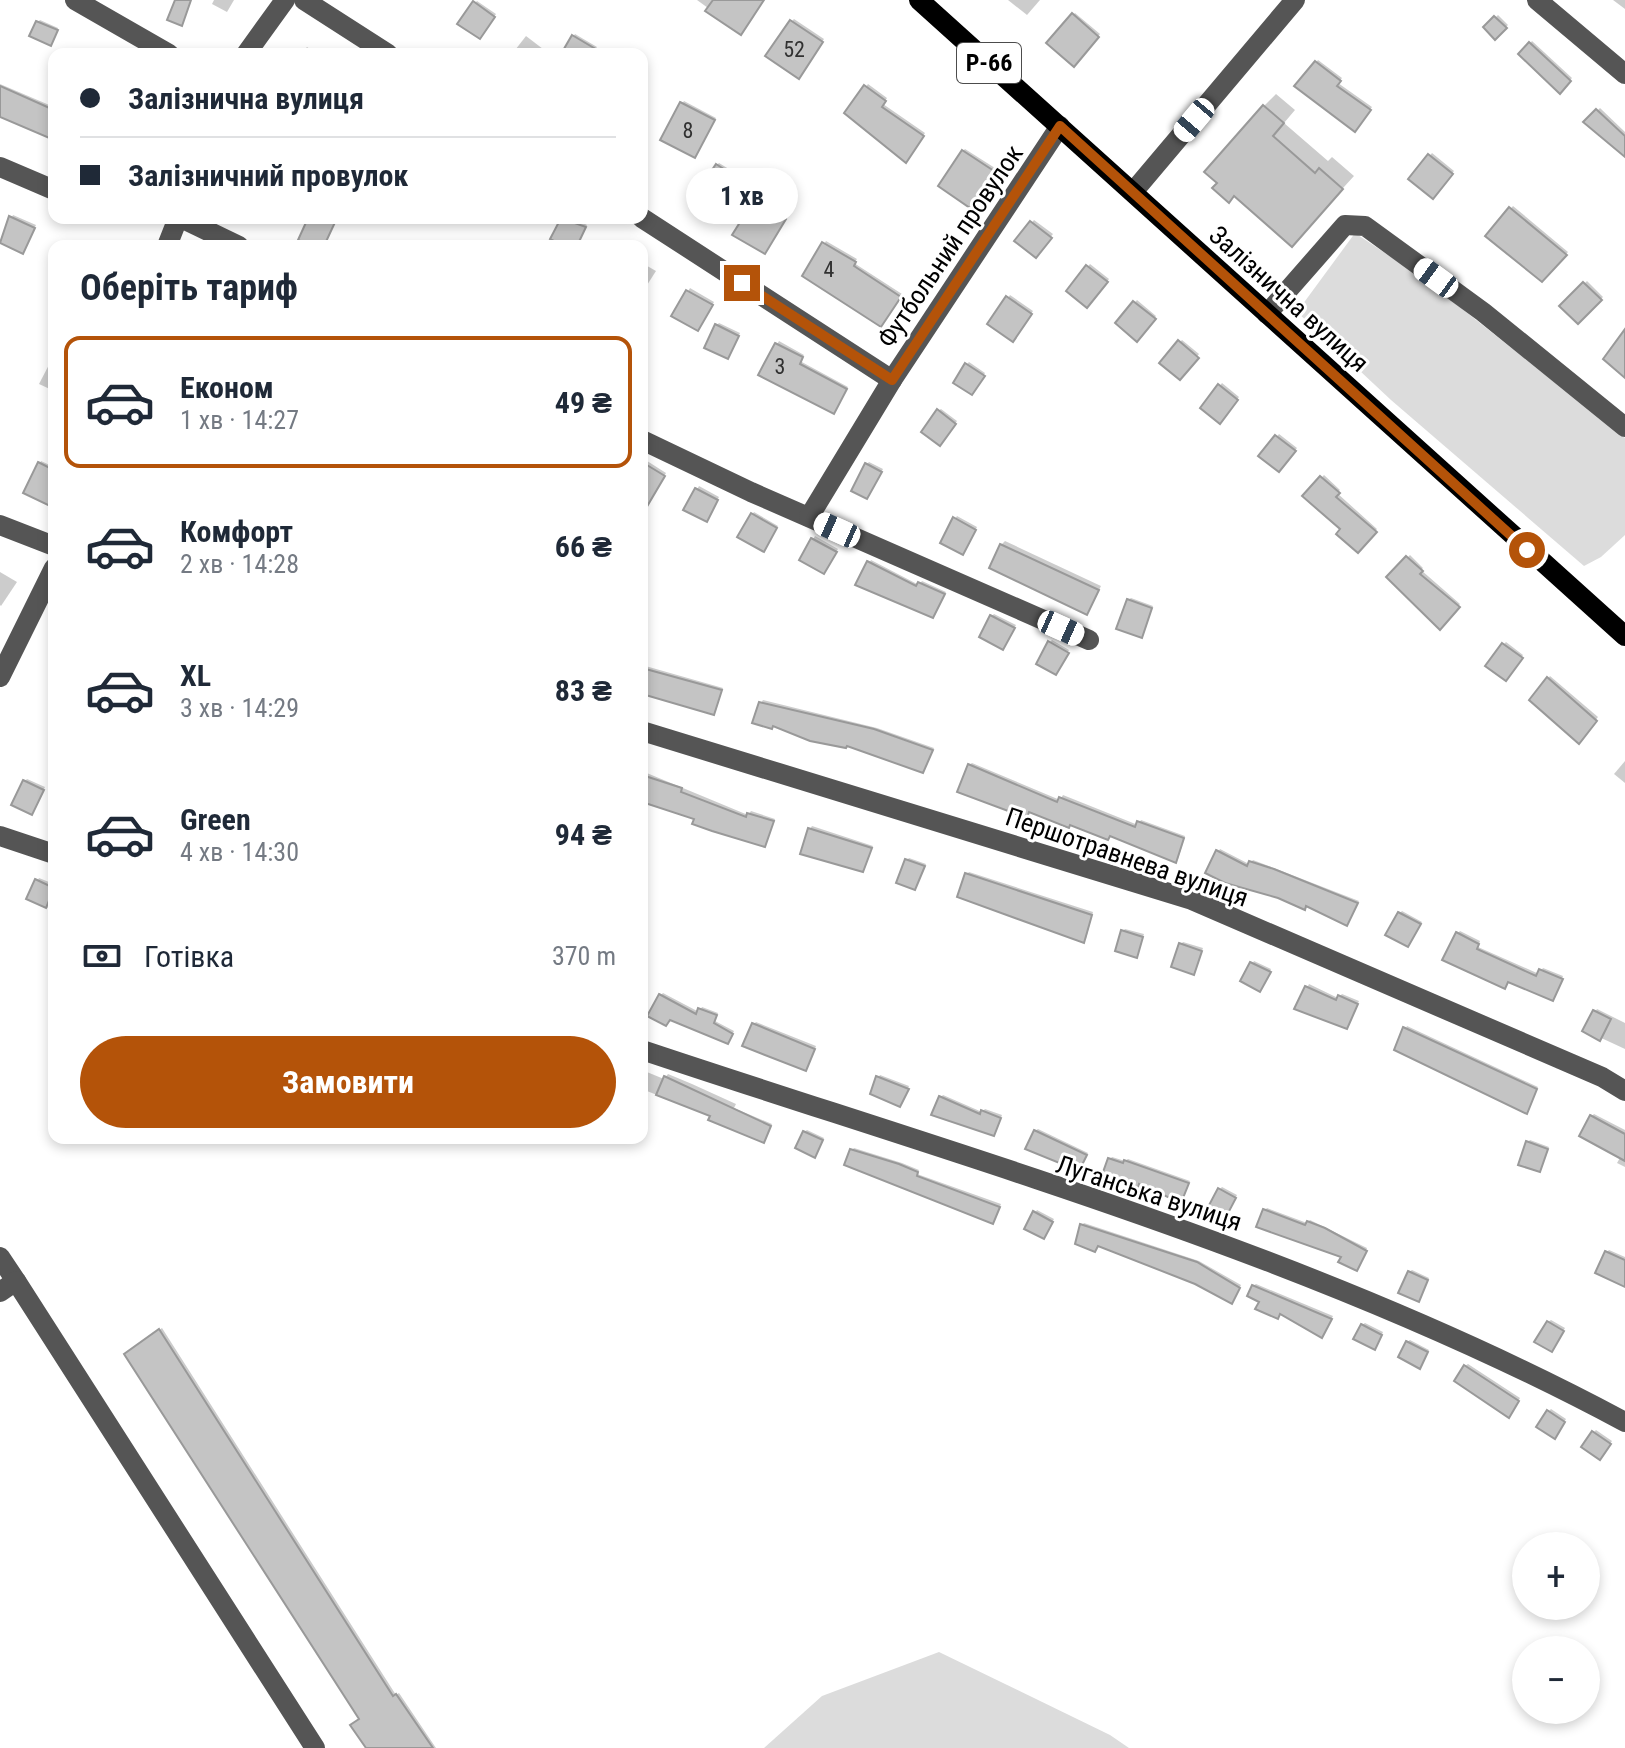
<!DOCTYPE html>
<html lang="uk">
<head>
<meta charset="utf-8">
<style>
	:root { --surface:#fff; --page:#f6f6f7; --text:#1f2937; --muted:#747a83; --line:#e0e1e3; --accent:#b45309 }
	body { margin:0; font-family:"Roboto Condensed",sans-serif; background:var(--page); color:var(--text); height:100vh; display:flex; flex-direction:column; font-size:30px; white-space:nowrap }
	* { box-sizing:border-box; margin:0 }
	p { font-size:26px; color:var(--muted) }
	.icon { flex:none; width:44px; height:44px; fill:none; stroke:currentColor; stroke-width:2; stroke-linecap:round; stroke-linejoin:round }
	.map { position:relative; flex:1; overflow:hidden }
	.sheet { position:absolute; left:48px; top:240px; width:600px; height:904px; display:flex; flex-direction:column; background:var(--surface); border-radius:16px; box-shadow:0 4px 12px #0003 }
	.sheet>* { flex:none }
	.hud { position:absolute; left:48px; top:48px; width:600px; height:176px; border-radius:16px; box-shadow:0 4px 12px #0003; display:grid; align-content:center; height:176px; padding:0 32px; background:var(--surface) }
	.buttons { position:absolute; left:1512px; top:1532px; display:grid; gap:16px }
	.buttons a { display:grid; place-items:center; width:88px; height:88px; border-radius:50%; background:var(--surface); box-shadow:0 4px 12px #0003; font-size:40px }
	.end { position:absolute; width:36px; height:36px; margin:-18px; border:10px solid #b45309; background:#fff; box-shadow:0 0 0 4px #fff }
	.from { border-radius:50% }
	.bubble { position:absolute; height:56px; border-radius:28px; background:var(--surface); box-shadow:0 4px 12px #0003; font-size:26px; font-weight:700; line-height:56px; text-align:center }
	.car { position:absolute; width:24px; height:48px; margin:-24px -12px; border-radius:10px; box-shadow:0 0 6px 2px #0007; background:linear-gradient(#fff 24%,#345 0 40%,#fff 0 76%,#345 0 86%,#fff 0) }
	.hud b { display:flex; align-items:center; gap:28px; height:76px; font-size:30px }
	.hud b+b { border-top:2px solid var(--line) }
	.hud i { width:20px; height:20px; background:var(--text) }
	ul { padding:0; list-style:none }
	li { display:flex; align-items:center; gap:24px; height:132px; margin:0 16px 12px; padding:0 16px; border:4px solid transparent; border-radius:16px }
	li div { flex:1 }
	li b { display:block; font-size:30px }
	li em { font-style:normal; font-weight:700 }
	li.selected { border-color:var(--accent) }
	li>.icon { width:72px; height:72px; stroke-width:1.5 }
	h2 { padding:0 32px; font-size:36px; line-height:96px }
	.pay { display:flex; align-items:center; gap:20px; height:88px; padding:0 32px; font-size:30px }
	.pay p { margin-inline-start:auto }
	.cta { display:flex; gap:16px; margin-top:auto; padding:16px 32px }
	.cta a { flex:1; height:92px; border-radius:48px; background:var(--accent); color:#fff; font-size:32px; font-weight:700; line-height:92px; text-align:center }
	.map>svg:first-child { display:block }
</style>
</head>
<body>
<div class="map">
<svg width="1625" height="1748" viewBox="0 0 1625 1748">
	<rect width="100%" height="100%" fill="#fff"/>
	<g fill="#dcdcdc">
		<polygon points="1355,233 1427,281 1625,438 1625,535 1601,557 1584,566 1391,400 1297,312"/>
		<polygon points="939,1652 1110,1735 1129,1748 764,1748 822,1696"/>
	</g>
	<g fill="#0003">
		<polygon points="214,0 234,0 227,12 212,4"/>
		<polygon points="697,0 763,0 741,32"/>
		<polygon points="1008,0 1040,0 1027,15"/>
		<polygon points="1613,0 1625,0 1625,9"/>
		<polygon points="477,1 496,14 482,34 475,3"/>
		<polygon points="1075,13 1100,34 1074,64 1049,43"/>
		<polygon points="1498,15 1508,25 1495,37 1486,27"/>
		<polygon points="794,19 824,39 801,74 792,21"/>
		<polygon points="40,20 58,28 53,41 38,22"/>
		<polygon points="575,34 597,47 592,54 563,54"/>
		<polygon points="526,36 543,49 539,54 512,54"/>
		<polygon points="1532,41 1572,78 1560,91 1521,54"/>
		<polygon points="307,47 317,54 301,54"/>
		<polygon points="1318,60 1342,78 1338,83 1372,107 1357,127 1297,86"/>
		<polygon points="0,84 54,107 54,137 0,115"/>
		<polygon points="868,84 887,98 883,104 925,133 908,158 847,113"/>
		<polygon points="1276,94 1295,110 1284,123 1328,161 1332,157 1354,176 1292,244 1264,106"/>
		<polygon points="684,101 716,118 697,153 682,104"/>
		<polygon points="1600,108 1625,132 1625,154 1586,122"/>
		<polygon points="965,149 995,168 972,203 963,151"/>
		<polygon points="1432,153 1454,171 1432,196 1411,179"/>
		<polygon points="719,163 737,174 731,183 787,216 767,249 744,218 717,165"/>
		<polygon points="1513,206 1568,252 1541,280 1488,236"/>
		<polygon points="13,215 36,225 23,251 0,241"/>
		<polygon points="563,218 574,218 587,225 577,246 553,238"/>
		<polygon points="1034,220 1053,234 1036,255 1017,241"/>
		<polygon points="826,241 857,259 854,263 902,294 883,322 804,276"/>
		<polygon points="642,263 656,271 642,293"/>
		<polygon points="1090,264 1109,279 1087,306 1068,291"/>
		<polygon points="1587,281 1603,297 1578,321 1562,306"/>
		<polygon points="690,288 714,302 700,326 674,315"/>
		<polygon points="1010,295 1033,311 1015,337 990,323"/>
		<polygon points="1137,300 1156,316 1137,339 1117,323"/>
		<polygon points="719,323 740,333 730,354 717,325"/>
		<polygon points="1182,340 1199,354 1180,377 1162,362"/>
		<polygon points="779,341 804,355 800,361 848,387 836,409 760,374"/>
		<polygon points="53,357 54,358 54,391 39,384"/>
		<polygon points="969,362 985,373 974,390 967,364"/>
		<polygon points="1222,383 1239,397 1220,421 1203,408"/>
		<polygon points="941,409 957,421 942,441 938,411"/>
		<polygon points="1279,434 1297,448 1278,470 1261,456"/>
		<polygon points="644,459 666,473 653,495 642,493"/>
		<polygon points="41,461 54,467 54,507 26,492"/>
		<polygon points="869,462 883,469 869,494 866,465"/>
		<polygon points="1324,475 1340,490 1337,493 1377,529 1358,551 1343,529 1305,496"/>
		<polygon points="699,486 719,497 708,517 686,509"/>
		<polygon points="754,512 778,526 766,547 752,515"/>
		<polygon points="957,516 977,527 965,550 955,519"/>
		<polygon points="815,536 838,549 826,569 801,559"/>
		<polygon points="1005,541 1101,586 1090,609 1087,612 1001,545"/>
		<polygon points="1410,555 1423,568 1421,570 1460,604 1440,627 1389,577"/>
		<polygon points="871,560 919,585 922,581 946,592 935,614 933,616 857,584"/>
		<polygon points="0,572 17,582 1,606 0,605"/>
		<polygon points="1131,598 1153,606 1143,633 1128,600"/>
		<polygon points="994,614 1016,625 1005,645 992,616"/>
		<polygon points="1052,640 1069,650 1058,670 1049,643"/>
		<polygon points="1506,642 1523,655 1508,676 1504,644"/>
		<polygon points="642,665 723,688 716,710 714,713 642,691"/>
		<polygon points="1550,676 1598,717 1579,741 1531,700"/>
		<polygon points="763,700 877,728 934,748 925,769 848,744 761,703"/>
		<polygon points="1625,761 1625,783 1614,774"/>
		<polygon points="972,763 1060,800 1063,795 1138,825 1141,820 1185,836 1178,859 1176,861 1111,834 1030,810 1026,816 969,765"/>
		<polygon points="642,771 748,815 751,811 775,819 767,842 765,844 642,800"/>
		<polygon points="27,779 45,787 34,810 25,781"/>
		<polygon points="812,826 873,846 865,868 863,870 810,829"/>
		<polygon points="1220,849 1249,864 1253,860 1359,901 1348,922 1308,905 1304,908 1208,872"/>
		<polygon points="909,858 926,864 915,888 907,860"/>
		<polygon points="969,872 1093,912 1086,939 1083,941 966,875"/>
		<polygon points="39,878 54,884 54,911 28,898"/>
		<polygon points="1402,911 1422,922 1410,943 1400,913"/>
		<polygon points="1125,929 1144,934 1137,955 1123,931"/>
		<polygon points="1460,931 1480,941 1478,947 1539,974 1543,968 1563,976 1555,996 1509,980 1458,933"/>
		<polygon points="1183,942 1203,948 1194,972 1181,944"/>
		<polygon points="1254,961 1271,969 1262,987 1243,980"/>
		<polygon points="1309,984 1338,998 1342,994 1359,1001 1349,1024 1297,1008"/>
		<polygon points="663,993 699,1012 702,1007 718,1013 715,1021 734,1031 730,1039 661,995"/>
		<polygon points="1597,1009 1625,1023 1625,1049 1584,1030"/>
		<polygon points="756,1022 816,1046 808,1067 805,1069 754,1024"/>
		<polygon points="1407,1026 1538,1087 1528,1109 1396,1049"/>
		<polygon points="642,1070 664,1079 668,1074 692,1084 736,1104 734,1108 772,1124 766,1139 642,1089"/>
		<polygon points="880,1075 909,1086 902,1103 878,1078"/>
		<polygon points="943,1095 982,1112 985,1109 1002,1115 996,1131 994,1134 941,1097"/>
		<polygon points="1594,1114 1625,1130 1625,1167 1617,1163 1621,1156 1592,1116"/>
		<polygon points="1038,1129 1088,1153 1081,1166 1035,1131"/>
		<polygon points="807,1130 824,1138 817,1153 804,1132"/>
		<polygon points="1530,1140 1549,1147 1539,1170 1527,1143"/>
		<polygon points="854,1148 902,1163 919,1170 917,1174 1001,1204 995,1219 993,1221 852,1150"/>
		<polygon points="1112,1157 1125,1161 1128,1159 1190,1181 1182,1198 1137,1186 1110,1159"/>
		<polygon points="1222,1187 1237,1195 1228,1212 1219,1190"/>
		<polygon points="1267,1208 1307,1223 1310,1220 1367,1248 1359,1266 1265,1210"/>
		<polygon points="1037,1210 1054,1219 1046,1234 1035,1213"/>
		<polygon points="1084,1223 1199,1261 1241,1285 1234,1299 1082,1225"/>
		<polygon points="1609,1250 1625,1257 1625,1285 1607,1252"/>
		<polygon points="1412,1270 1429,1278 1421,1297 1409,1272"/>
		<polygon points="1256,1284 1333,1316 1324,1333 1261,1301 1253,1286"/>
		<polygon points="1551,1320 1565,1328 1554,1347 1548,1322"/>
		<polygon points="1365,1323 1383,1332 1377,1345 1362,1325"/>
		<polygon points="162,1328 396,1695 399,1693 436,1748 368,1748 361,1718 129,1352"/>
		<polygon points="1410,1340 1429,1350 1422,1364 1407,1342"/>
		<polygon points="1468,1364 1520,1398 1511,1414 1465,1366"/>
		<polygon points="1551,1409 1566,1419 1557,1434 1548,1412"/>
		<polygon points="1596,1430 1612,1441 1602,1455 1594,1432"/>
	</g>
	<g fill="#c4c4c4" stroke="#999" stroke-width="2">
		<polygon points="175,0 191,0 182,26 167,20"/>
		<polygon points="713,0 764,0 741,35 705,11"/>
		<polygon points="473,1 495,17 480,39 457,24"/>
		<polygon points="1072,13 1099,37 1074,67 1046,43"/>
		<polygon points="1494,16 1507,28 1495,40 1483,27"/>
		<polygon points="790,20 823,42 799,79 765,56"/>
		<polygon points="36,21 58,30 51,46 29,36"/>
		<polygon points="572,35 604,54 561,54"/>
		<polygon points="1529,42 1571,81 1560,94 1518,54"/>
		<polygon points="1315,61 1341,81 1337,86 1371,110 1355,132 1294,86"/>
		<polygon points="864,85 886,101 882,107 924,136 906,163 844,113"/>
		<polygon points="0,86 54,110 54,140 0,117"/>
		<polygon points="680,102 715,120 695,158 660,140"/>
		<polygon points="1263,105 1284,123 1273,136 1315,173 1319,168 1343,189 1292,247 1234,196 1229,203 1212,188 1217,183 1204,172"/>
		<polygon points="1596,109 1625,136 1625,157 1583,122"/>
		<polygon points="962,150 994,171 970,208 938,186"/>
		<polygon points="1428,154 1453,174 1433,199 1408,179"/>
		<polygon points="716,164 736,177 731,186 786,219 765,254 732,235 742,219 698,191"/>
		<polygon points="1509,207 1567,255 1542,282 1485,236"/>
		<polygon points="9,216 35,228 23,254 0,243"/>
		<polygon points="308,218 337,218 324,246 311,246 298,240"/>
		<polygon points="561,218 586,227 577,246 563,246 550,239"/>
		<polygon points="1030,221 1052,238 1036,258 1014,241"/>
		<polygon points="822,242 856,262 854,266 901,297 881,327 802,276"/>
		<polygon points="1086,265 1108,282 1087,308 1066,291"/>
		<polygon points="1583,282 1602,300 1578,324 1559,306"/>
		<polygon points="686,290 713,305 698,331 671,316"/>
		<polygon points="1006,296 1032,314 1013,342 987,324"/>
		<polygon points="1133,301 1156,319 1137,342 1115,323"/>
		<polygon points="715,324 739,336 728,359 704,348"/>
		<polygon points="1625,329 1625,378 1603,359"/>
		<polygon points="1178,340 1199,358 1180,380 1159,363"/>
		<polygon points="775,343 803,357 800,364 847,389 834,414 758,375"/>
		<polygon points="965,363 985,376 972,395 953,383"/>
		<polygon points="1218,384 1238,400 1220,424 1200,408"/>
		<polygon points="937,409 956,424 940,446 921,432"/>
		<polygon points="1275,435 1296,451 1279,472 1258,456"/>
		<polygon points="38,462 54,470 54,497 50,506 23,493"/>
		<polygon points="642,462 665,476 642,515"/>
		<polygon points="865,463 882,472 867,499 851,491"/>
		<polygon points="1320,476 1340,493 1336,497 1377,532 1358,553 1336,534 1340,529 1302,496"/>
		<polygon points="695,488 718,500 707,522 683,510"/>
		<polygon points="751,513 777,528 764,552 737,537"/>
		<polygon points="953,517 976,530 963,555 940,543"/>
		<polygon points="811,538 837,552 824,574 799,560"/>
		<polygon points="1000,544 1099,590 1087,615 989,568"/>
		<polygon points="1406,556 1423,571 1420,574 1460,607 1440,630 1386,577"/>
		<polygon points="867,561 916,586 918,582 945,594 933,618 855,585"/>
		<polygon points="1127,599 1152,608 1142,638 1116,629"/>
		<polygon points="990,615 1015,628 1003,650 979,637"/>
		<polygon points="1048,641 1069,653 1056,675 1036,664"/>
		<polygon points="1502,643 1523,658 1506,681 1485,666"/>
		<polygon points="642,668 722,690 714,715 642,694"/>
		<polygon points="1547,677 1597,721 1579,744 1529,700"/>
		<polygon points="759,702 874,729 933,750 923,773 847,746 846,748 810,741 773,726 772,729 752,723"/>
		<polygon points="968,764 1057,802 1059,797 1135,827 1137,821 1184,838 1176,863 1110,836 1108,840 1070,825 1069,828 1029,812 1027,818 957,792"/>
		<polygon points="642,775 682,788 681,792 746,817 747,813 774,821 765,847 712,831 692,824 694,819 642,802"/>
		<polygon points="23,780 44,790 32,815 11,805"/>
		<polygon points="808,828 872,848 863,872 800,854"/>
		<polygon points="1216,850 1247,866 1249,861 1274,869 1358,903 1347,926 1306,906 1305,910 1278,898 1225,883 1205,873"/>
		<polygon points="905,859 925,866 915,890 896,883"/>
		<polygon points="965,873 1092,915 1084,943 957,897"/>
		<polygon points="35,879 54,888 46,908 26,899"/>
		<polygon points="1398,912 1421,924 1408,947 1385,935"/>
		<polygon points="1121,930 1143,937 1137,958 1115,951"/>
		<polygon points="1456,932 1479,944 1477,949 1536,976 1539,969 1563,979 1553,1001 1508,982 1505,989 1442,960"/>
		<polygon points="1179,943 1202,951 1194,975 1171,967"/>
		<polygon points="1250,962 1271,972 1260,992 1240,981"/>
		<polygon points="1305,986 1336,1000 1338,995 1358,1004 1347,1029 1294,1009"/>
		<polygon points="659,994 696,1014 698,1008 717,1015 714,1023 733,1034 728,1044 670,1020 666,1026 647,1016"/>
		<polygon points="1593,1010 1611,1019 1600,1041 1582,1031"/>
		<polygon points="752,1023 815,1049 806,1071 742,1046"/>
		<polygon points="1403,1027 1537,1089 1527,1114 1394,1050"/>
		<polygon points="664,1076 771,1126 764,1143 708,1120 710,1116 656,1095"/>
		<polygon points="876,1076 909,1089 900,1107 870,1094"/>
		<polygon points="939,1096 980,1114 981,1110 1001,1118 994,1136 931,1115"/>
		<polygon points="1590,1115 1625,1134 1625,1161 1579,1136"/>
		<polygon points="1034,1130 1087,1155 1079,1171 1025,1149"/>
		<polygon points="803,1131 823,1140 815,1158 795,1148"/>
		<polygon points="1526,1141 1548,1149 1540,1172 1518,1165"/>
		<polygon points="850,1149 899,1164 918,1172 917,1176 1000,1207 993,1224 844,1165"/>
		<polygon points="1108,1158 1123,1163 1124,1160 1189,1183 1181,1203 1139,1184 1138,1188 1102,1175"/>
		<polygon points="1218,1188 1236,1198 1226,1217 1208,1207"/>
		<polygon points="1263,1209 1305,1225 1307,1221 1325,1228 1367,1251 1357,1271 1338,1262 1341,1257 1256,1227"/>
		<polygon points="1033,1211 1053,1222 1044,1239 1024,1229"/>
		<polygon points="1080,1224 1197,1262 1240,1288 1232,1304 1195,1284 1098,1246 1095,1252 1075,1244"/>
		<polygon points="1605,1251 1625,1260 1625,1287 1595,1273"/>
		<polygon points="1408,1271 1428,1280 1419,1302 1398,1293"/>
		<polygon points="1252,1285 1332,1319 1322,1338 1280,1314 1278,1319 1255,1309 1259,1302 1247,1296"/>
		<polygon points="1547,1321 1564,1331 1552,1352 1534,1342"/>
		<polygon points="1361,1324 1382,1335 1375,1350 1353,1339"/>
		<polygon points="159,1329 393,1696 396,1694 433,1748 366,1748 350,1725 359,1719 124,1354"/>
		<polygon points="1406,1341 1428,1352 1420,1369 1398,1357"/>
		<polygon points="1464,1365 1519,1401 1509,1418 1454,1381"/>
		<polygon points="1547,1410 1565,1422 1555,1439 1536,1427"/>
		<polygon points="1592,1431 1611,1444 1600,1460 1581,1447"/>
	</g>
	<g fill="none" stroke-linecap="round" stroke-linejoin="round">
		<g stroke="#555" stroke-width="20">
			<polyline points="75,0 169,54"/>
			<polyline points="304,0 388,54"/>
			<polyline points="1537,0 1625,74"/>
			<polyline points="246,54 285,0"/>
			<polyline points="0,167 54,190"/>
			<polyline points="1133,192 1295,0"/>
			<polyline points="181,218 239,246"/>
			<polyline points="642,218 892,380"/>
			<polyline points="167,246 178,218"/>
			<polyline points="1267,314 1345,225 1365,226 1483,312 1625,427"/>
			<polyline points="642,440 751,492 1089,640"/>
			<polyline points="809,517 892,380 1060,126"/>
			<polyline points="0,525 54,546"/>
			<polyline points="0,677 54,568"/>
			<polyline points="642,731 1192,900 1602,1077 1625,1091"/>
			<polyline points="0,836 54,854"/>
			<path d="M 642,1050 C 974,1161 1316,1256 1625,1422"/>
			<polyline points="0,1257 16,1281"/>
			<polyline points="0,1292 16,1281 315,1748"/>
		</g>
		<polyline stroke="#000" stroke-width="20" points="919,0 1625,636"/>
	</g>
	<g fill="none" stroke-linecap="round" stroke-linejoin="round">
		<polyline stroke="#b45309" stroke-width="10" points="742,283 892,380 1060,126 1527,550"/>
	</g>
	<g text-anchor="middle" stroke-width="6" stroke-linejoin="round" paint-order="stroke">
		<g font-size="22" fill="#313131">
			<text x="794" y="57">52</text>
			<text x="688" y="138">8</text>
			<text x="829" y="277">4</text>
			<text x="780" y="374">3</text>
		</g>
		<rect fill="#fff" stroke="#4c4c4c" stroke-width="2" x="957" y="43" width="64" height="40" rx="6"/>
		<g font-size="24" font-weight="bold" fill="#000">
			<text x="989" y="71">Р-66</text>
		</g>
		<g font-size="26" fill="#000" stroke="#fff">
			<text transform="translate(950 246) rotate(-56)" y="9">Футбольний провулок</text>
			<text transform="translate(1289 299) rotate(42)" y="9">Залізнична вулиця</text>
			<text transform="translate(1127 857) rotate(19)" y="9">Першотравнева вулиця</text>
			<text transform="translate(1149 1193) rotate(18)" y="9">Луганська вулиця</text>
		</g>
	</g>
</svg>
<div class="buttons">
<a>+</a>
<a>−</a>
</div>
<i class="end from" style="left:1527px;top:550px"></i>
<i class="end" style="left:742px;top:283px"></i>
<div class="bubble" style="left:686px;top:168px;width:112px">1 хв</div>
<i class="car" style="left:1194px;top:120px;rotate:220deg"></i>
<i class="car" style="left:1436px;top:278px;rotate:306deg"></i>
<i class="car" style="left:837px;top:530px;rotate:294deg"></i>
<i class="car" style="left:1061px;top:628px;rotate:114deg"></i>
<div class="hud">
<b><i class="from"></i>Залізнична вулиця</b>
<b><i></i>Залізничний провулок</b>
</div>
<section class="sheet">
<h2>Оберіть тариф</h2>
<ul>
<li class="selected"><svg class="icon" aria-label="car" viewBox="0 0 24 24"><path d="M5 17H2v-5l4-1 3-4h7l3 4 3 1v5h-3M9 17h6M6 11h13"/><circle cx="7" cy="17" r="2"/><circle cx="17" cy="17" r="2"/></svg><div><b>Економ</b><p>1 хв · 14:27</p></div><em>49 ₴</em></li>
<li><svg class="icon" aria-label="car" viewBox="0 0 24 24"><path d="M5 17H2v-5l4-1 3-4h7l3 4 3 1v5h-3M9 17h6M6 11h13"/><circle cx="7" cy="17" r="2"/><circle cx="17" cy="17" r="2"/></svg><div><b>Комфорт</b><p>2 хв · 14:28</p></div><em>66 ₴</em></li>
<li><svg class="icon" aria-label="car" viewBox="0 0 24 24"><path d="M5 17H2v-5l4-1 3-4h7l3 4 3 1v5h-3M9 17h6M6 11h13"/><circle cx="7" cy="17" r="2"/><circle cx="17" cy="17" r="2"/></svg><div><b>XL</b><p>3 хв · 14:29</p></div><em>83 ₴</em></li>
<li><svg class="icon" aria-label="car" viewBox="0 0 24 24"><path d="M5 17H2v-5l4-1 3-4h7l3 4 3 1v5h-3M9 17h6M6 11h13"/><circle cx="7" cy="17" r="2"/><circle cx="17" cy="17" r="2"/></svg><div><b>Green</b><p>4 хв · 14:30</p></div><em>94 ₴</em></li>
</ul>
<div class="pay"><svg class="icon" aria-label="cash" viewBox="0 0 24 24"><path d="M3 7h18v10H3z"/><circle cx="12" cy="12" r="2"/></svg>Готівка<p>370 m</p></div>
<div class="cta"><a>Замовити</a></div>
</section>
</div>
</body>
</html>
